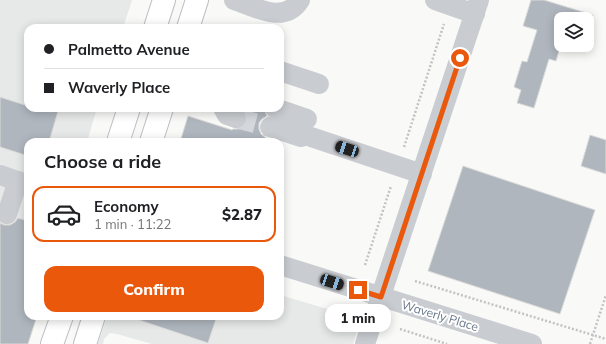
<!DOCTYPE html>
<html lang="en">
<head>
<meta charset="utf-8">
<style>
	:root { --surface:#fff; --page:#f2f2f2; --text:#202124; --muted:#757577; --line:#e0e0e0; --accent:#ea580c }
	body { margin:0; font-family:Mulish,sans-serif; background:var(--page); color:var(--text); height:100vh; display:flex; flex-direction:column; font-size:15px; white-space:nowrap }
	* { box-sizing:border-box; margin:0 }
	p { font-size:13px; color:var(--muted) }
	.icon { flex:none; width:22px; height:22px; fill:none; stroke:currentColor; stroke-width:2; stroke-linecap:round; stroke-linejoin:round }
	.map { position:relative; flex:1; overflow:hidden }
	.details { position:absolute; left:24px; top:138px; width:260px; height:182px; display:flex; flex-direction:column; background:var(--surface); border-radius:12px; box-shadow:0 2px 10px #0003 }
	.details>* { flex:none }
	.hud { position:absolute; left:24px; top:24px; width:260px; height:88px; border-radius:12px; box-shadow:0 2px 10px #0003; display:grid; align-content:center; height:88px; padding:0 20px; background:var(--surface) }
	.buttons { position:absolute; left:554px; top:12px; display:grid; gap:8px }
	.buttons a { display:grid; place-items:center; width:40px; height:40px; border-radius:8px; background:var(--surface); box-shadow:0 2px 10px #0003; font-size:20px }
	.end { position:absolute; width:18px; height:18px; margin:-9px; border:5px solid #ea580c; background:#fff; box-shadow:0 0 0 2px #fff }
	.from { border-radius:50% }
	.bubble { position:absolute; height:28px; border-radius:12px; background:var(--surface); box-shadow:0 2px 10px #0003; font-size:13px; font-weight:800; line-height:28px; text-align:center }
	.car { position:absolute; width:12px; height:24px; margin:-12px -6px; border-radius:5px; box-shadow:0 0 3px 1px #0007; background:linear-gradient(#222 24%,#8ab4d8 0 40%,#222 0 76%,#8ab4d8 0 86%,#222 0) }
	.hud b { display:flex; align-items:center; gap:14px; height:38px; font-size:15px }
	.hud b+b { border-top:1px solid var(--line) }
	.hud i { width:10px; height:10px; background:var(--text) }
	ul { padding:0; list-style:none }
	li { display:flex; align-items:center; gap:12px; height:56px; margin:0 8px 6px; padding:0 12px; border:2px solid transparent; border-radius:12px }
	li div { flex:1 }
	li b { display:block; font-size:15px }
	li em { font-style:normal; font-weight:800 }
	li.on { border-color:var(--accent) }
	li>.icon { width:36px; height:36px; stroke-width:1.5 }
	h2 { padding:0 20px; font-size:18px; line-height:48px }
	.action { display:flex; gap:8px; margin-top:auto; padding:8px 20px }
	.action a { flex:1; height:46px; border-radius:12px; background:var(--accent); color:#fff; font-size:16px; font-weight:800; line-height:46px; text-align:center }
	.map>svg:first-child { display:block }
</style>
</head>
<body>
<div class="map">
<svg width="606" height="344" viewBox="0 0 606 344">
	<rect width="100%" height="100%" fill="#f9f9f7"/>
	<g fill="#e7e8e8">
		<polygon points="0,0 132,0 123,28 28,28 28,108 97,108 87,142 28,142 28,316 0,344"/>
		<polygon points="280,295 361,319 353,344 152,344 117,334 110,333 104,339 103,344 98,344 107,316 280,316"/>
	</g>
	<g fill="#b0b6be" stroke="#dbdbd9">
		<polygon points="531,0 544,0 593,15 592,19 561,19 561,44 556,61 549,59 534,108 517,103 521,90 514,87 522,61 527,62 537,30 523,26"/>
		<polygon points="0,97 28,106 28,108 59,108 49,142 28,142 28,156 0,147"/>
		<polygon points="241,108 264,108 267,116 262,119 259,123 259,129 261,134 266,138 265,142 180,142 188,116 232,130 233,129 238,129 244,126 247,121 247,115 245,111"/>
		<polygon points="590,135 606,140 606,174 581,166"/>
		<polygon points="463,166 595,210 560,314 428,271"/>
		<polygon points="18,218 28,221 28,316 37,316 28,344 0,344 0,223 4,225 10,225 15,222"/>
		<polygon points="136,316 217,316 208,343 136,319"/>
	</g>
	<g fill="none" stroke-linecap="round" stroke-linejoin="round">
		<polyline stroke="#d4d8dc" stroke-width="20" stroke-dasharray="20 10" stroke-linecap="butt" points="236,118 270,127"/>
		<defs>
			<g id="major">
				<polyline points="155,28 164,0"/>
				<polyline points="188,28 197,0"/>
				<polyline points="118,142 129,108"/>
				<polyline points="151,142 162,108"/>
				<polyline points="52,344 62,316"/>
				<polyline points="85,344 94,316"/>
			</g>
		</defs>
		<use href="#major" stroke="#bcbfc4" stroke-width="24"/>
		<g stroke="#c0c3c5" stroke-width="2.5" stroke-dasharray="2 2" stroke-linecap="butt">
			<polyline points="404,147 444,24"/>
			<polyline points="365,265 391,186"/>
			<polyline points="415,281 606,339"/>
			<polyline points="400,329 447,344"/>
			<polyline points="590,344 606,295"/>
		</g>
		<g stroke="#c9ccd0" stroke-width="20">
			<path d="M 234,0 C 255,7 284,25 300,0"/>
			<polyline points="435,0 475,14"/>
			<polyline points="280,71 319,84"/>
			<polyline points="223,108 227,115 236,118"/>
			<polyline points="275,108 307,119"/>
			<polyline points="270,127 301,137"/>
			<polyline points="302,134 422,174"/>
			<polyline points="0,175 28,185"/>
			<polyline points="7,214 18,181"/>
			<polyline points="280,265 532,344"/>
			<polyline points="365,344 479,0"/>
		</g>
		<use href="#major" stroke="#fff" stroke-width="22"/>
	</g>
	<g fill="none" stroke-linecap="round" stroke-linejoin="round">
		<polyline stroke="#ea580c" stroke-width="5" points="358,290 381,297 460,58"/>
	</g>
	<g text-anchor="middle" stroke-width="4" stroke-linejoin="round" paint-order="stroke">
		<g font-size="12" fill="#677689" stroke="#fff">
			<text transform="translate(440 316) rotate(17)" y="4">Waverly Place</text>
		</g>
	</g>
</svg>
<div class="buttons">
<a><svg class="icon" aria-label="layers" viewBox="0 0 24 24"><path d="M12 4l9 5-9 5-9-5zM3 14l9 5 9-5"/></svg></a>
</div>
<i class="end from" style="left:460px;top:58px"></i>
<i class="end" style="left:358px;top:290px"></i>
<div class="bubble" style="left:325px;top:304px;width:66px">1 min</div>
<i class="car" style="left:347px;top:149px;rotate:288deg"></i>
<i class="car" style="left:332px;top:282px;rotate:108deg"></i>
<div class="hud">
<b><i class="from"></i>Palmetto Avenue</b>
<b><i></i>Waverly Place</b>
</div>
<section class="details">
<h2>Choose a ride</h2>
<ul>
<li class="on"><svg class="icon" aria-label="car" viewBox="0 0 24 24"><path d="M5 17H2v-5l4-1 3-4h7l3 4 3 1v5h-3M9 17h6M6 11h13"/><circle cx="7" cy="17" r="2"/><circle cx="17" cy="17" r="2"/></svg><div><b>Economy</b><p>1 min · 11:22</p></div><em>$2.87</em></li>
</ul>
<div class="action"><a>Confirm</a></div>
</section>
</div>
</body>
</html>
